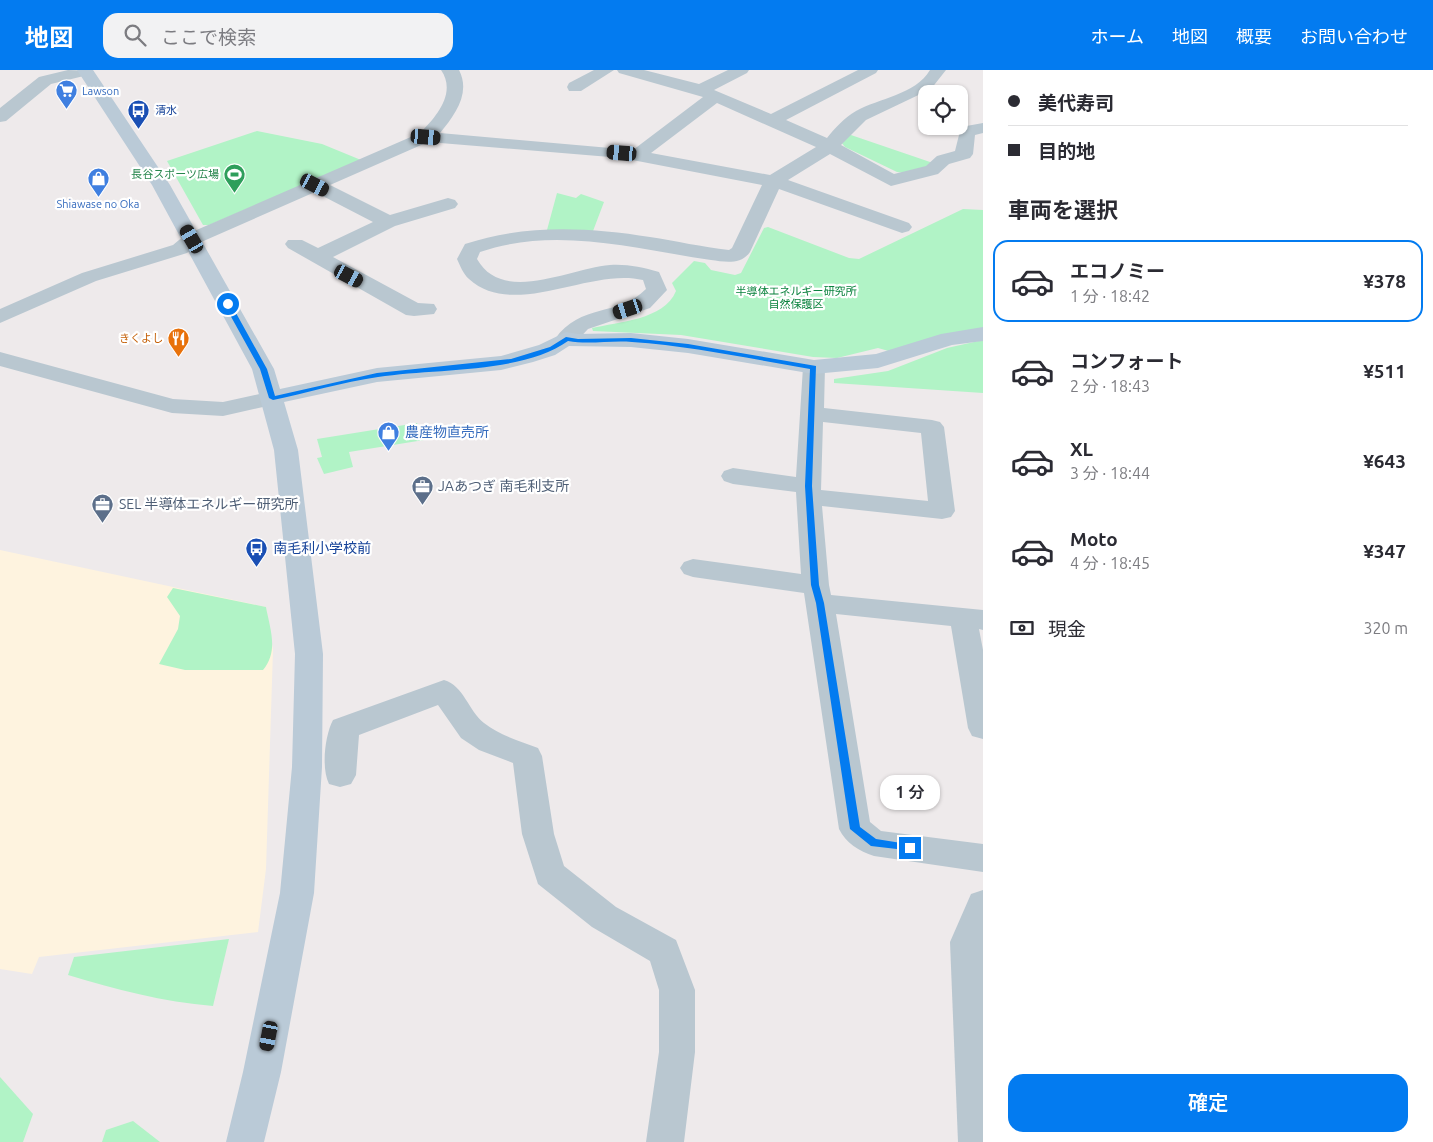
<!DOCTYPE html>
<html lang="ja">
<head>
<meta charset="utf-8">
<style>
	:root { --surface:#fff; --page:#f2f2f3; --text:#2b2b33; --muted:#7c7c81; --line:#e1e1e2; --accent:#037bf0 }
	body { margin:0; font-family:Ubuntu,"Noto Sans JP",sans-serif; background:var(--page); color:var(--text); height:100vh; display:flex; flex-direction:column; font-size:19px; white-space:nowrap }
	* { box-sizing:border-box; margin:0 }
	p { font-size:16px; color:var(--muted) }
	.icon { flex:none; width:28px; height:28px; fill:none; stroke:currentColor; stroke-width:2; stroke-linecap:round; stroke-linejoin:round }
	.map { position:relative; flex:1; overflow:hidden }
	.details { display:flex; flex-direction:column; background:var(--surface); width:450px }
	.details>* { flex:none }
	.hud { display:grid; align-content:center; height:110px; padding:0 25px; background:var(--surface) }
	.tools { position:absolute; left:918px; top:15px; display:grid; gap:10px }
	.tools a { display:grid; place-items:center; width:50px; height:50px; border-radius:10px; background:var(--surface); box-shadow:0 1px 4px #0004; font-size:25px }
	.end { position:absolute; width:22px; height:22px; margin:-11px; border:6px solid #037bf0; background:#fff; box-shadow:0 0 0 2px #fff }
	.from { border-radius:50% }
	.bubble { position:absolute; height:35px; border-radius:15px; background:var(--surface); box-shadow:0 1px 4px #0004; font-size:16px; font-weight:600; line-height:35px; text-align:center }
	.car { position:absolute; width:15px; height:30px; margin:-15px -8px; border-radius:6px; box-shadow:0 0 4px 1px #0007; background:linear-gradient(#222 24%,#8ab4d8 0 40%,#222 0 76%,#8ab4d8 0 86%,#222 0) }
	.hud b { display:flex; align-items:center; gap:18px; height:48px; font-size:19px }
	.hud b+b { border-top:1px solid var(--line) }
	.hud i { width:12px; height:12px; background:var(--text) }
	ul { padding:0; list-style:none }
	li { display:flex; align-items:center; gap:15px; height:82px; margin:0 10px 8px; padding:0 15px; border:2px solid transparent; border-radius:15px }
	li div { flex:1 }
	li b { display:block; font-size:19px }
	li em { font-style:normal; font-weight:600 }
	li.selected { border-color:var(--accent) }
	li>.icon { width:45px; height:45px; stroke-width:1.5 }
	h2 { padding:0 25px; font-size:22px; line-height:60px }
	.pay { display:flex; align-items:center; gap:12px; height:55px; padding:0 25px; font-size:19px }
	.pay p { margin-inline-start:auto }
	.cta { display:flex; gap:10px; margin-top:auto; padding:10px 25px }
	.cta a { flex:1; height:58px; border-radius:15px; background:var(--accent); color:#fff; font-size:20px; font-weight:600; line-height:58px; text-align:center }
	header { display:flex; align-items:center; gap:30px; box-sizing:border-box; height:70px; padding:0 25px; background:var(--accent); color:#fff }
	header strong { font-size:24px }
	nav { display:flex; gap:28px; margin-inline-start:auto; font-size:18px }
	.search { width:350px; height:45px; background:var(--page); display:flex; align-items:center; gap:12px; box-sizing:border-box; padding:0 18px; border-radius:15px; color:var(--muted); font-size:19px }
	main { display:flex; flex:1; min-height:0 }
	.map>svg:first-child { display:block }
</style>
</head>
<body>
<header>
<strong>地図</strong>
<div class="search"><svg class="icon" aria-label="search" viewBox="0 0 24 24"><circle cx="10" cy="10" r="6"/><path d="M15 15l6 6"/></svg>ここで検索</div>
<nav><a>ホーム</a><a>地図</a><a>概要</a><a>お問い合わせ</a></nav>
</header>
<main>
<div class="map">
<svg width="983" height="1072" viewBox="0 0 983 1072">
	<rect width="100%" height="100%" fill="#eeeaeb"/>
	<polygon fill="#fef3df" points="0,480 266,537 273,580 266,799 258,862 39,887 32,904 0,899"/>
	<g fill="#b1f3c6">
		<polygon points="257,61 322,74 361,90 209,155 203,155 167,91"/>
		<polygon points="848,64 933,93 912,104 897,102 845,77 841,72"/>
		<polygon points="557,123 576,128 581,124 604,132 593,161 547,160"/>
		<path d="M 963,139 L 983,140 L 983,258 L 892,282 L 878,278 L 837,288 L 813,287 L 681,265 L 593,261 L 592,258 C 618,252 664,250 676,221 L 672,213 L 694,191 L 705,193 L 711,200 L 735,205 L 741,203 L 764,158 L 768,157 L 849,188 L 859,189 Z"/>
		<polygon points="983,270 983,323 834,313 834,309 888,301 947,278"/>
		<polygon points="417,353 424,370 349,382 353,397 324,404 317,388 322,387 317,369"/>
		<path d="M 173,518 L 266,537 C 270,559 279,581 263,600 L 185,600 L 159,594 L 178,559 L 180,546 L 167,527 Z"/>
		<path d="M 229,869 L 213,936 C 163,932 115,919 68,905 L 74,887 Z"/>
		<polygon points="0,1007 33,1044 23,1072 0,1072"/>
		<polygon points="133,1051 160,1072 102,1072 106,1060"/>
	</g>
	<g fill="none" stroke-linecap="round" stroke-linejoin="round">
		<g fill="#b9c7d0" fill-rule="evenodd">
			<polygon points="68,0 94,1 92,4 51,14 6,51 0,52 0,38 39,7"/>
			<path d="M 441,0 L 459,0 C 471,23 455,45 440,63 L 633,80 L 703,27 L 619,3 L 617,0 L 644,0 L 699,14 L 728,0 L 749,0 L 747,3 L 714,20 L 771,44 L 858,0 L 878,0 L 876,3 L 786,50 L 827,68 C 835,58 844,48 856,41 C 879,28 915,25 930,0 L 946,0 L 931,19 L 866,50 L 841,75 L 894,104 L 926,96 L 937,86 L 955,81 L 961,57 L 983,53 L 983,63 L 975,65 L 973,84 L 970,88 L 949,94 L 938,104 L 891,116 L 830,84 L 788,110 L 909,153 L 912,157 L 909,161 L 902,163 L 779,119 L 750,182 C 741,195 725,192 711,190 C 635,179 556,156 480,182 L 477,189 C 503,235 570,198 610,195 C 627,194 642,197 659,202 L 667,220 L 650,238 L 588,259 L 574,274 L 566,276 L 558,274 L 555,269 C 580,233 618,247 646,219 L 643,210 C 590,197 514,250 469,209 C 463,204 460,195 457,189 L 465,174 C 525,154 588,157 650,167 C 676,171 702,177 729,180 L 732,178 L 762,115 L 622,88 L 428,72 L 330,115 L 390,145 L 448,128 L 455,130 L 458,134 L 455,138 L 395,156 L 333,187 L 418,233 L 434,234 L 437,239 L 434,244 L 414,246 L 406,245 L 288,178 L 285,174 L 288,170 L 302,170 L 318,178 L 373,152 L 315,122 L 199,173 L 187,183 L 96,211 L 0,253 L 0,239 L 82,203 L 173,175 L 185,165 L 420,63 C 436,47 457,23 441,0 ZM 717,33 L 816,77 L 770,105 L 651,83 Z"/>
			<polygon points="594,0 614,0 581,21 569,21 567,17 569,13"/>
			<polygon points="0,282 173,329 223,332 273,321 281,323 285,328 281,333 223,346 172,343 0,296"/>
			<path d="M 814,290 L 822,292 L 825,297 L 824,338 L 932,350 L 940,352 L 944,357 L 955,441 L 951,447 L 942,449 L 822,436 L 829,515 L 831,525 L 983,540 L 983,560 L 979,559 L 983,580 L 983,669 L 972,666 L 968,658 L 951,556 L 836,544 L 870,752 L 881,761 L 983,774 L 983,802 L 874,786 C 859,781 846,773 839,759 L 804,523 L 693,507 L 684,504 L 680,498 L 684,492 L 693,489 L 801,504 L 796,422 L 733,414 L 724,411 L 721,406 L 724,401 L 733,398 L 796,407 L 803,297 L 806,292 ZM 823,352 L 921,363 L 928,431 L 821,420 Z"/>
			<path d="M 444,610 C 464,616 468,640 484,653 C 499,665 519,671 538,678 L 542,686 L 554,764 L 564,796 L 616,837 L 676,870 L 695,920 L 695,982 L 684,1072 L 646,1072 L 659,982 L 659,920 L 650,891 L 592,857 L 538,814 L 522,764 L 513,693 L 479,680 L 461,668 L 438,635 L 359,665 L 356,705 L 351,714 L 340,717 L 329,714 C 321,698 325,665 333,650 Z"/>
			<polygon points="983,820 983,1072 958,1072 950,872 971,824"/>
		</g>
		<polygon fill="#bacad7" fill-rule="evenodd" points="77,0 93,0 170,115 274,299 280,319 377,298 501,286 539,275 566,262 578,264 631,263 688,269 814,290 876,284 941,264 983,257 983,271 952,275 878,298 814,304 688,283 631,277 569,276 555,285 533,292 501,300 377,312 284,332 298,380 323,584 322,697 314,823 281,1002 264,1072 226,1072 243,1002 280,823 292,697 295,584 274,380 252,299 152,115"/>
	</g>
	<path fill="#037bf0" d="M 228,232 L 231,234 L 267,299 L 275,326 L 377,303 L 511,289 L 550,277 L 566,267 L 578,269 L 631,268 L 688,274 L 816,296 L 812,416 L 819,515 L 824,533 L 860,757 L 876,769 L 914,775 L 914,781 L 871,776 L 850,759 L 816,533 L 811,515 L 805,416 L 810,299 C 751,289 692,276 632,272 C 611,270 589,275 568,271 C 522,304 434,298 378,307 C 342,312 307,323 273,330 L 269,328 L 260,299 L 224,234 Z"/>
	<defs>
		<symbol id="supermarket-pin" viewBox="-11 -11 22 30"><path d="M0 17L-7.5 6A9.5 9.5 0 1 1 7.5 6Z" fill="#3f7fe0" stroke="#fff"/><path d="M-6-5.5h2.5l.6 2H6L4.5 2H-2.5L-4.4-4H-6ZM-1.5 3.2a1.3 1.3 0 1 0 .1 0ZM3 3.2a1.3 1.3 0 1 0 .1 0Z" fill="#fff"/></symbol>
		<symbol id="bus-pin" viewBox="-11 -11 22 30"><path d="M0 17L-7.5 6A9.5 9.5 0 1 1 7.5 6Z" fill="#1a4fb4" stroke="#fff"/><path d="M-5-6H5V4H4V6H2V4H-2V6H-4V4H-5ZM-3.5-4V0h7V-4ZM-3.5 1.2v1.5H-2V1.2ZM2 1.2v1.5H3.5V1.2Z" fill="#fff"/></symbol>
		<symbol id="stadium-pin" viewBox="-11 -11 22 30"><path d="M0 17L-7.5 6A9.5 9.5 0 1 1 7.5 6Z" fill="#2e9e5b" stroke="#fff"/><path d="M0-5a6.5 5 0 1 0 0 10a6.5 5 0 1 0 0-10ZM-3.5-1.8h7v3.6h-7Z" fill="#fff"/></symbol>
		<symbol id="shop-pin" viewBox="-11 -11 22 30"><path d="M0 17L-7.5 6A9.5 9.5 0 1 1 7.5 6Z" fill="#3f7fe0" stroke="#fff"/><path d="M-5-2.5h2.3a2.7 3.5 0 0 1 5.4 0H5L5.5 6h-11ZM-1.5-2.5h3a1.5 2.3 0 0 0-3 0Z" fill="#fff"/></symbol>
		<symbol id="restaurant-pin" viewBox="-11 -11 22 30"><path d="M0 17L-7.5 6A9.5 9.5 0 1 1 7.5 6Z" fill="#e8710a" stroke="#fff"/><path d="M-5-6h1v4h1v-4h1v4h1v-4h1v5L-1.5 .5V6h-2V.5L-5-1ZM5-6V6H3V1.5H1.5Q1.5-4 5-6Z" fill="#fff"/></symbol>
		<symbol id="office-pin" viewBox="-11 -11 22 30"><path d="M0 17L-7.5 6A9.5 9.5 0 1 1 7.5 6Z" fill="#5c6f8a" stroke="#fff"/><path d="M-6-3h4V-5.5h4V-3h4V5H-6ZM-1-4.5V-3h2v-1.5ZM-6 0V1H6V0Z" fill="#fff"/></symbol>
	</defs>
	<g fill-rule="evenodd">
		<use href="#supermarket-pin" x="54" y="8" width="25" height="34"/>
		<use href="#bus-pin" x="126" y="28" width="25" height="34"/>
		<use href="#stadium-pin" x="222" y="92" width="25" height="34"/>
		<use href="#shop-pin" x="86" y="96" width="25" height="34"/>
		<use href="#restaurant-pin" x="166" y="256" width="25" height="34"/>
		<use href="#shop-pin" x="376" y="350" width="25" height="34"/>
		<use href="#office-pin" x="410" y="404" width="25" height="34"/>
		<use href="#office-pin" x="90" y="422" width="25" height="34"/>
		<use href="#bus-pin" x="244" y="466" width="25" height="34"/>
	</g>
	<g text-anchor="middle" stroke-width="4.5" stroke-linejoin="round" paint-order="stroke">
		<g font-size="11" fill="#366cbe" stroke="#fff" text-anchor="start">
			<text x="82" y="25">Lawson</text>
			<text x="98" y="138" text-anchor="middle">Shiawase no Oka</text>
		</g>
		<g font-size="11" fill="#164399" stroke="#fff" text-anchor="start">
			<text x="155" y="44">清水</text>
		</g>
		<g font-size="11" fill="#27864d" stroke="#fff" text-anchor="end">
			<text x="219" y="108">長谷スポーツ広場</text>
		</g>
		<g font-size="11" fill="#0b833e" stroke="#fff">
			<text x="796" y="225">半導体エネルギー研究所<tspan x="796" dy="13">自然保護区</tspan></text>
		</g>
		<g font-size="11" fill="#c56008" stroke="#fff" text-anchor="end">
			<text x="163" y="272">きくよし</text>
		</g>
		<g font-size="14" fill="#366cbe" stroke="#fff" text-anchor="start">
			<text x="405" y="367">農産物直売所</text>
		</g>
		<g font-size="14" fill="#4e5e75" stroke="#fff" text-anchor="start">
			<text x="438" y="421">JAあつぎ 南毛利支所</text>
			<text x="119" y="439">SEL 半導体エネルギー研究所</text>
		</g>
		<g font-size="14" fill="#164399" stroke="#fff" text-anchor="start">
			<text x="273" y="483">南毛利小学校前</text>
		</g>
	</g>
</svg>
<div class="tools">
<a><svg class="icon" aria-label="locate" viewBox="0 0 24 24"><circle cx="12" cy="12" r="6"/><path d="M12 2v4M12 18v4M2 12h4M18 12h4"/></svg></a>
</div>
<i class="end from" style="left:228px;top:234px"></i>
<i class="end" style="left:910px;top:778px"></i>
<div class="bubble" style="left:880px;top:705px;width:60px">1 分</div>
<i class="car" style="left:426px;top:67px;rotate:95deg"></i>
<i class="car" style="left:622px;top:83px;rotate:275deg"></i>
<i class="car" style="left:315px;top:115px;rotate:117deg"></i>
<i class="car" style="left:192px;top:169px;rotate:330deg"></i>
<i class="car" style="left:349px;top:206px;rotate:118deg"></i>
<i class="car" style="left:628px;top:239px;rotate:252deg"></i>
<i class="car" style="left:269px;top:966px;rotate:191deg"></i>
</div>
<section class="details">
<div class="hud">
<b><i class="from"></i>美代寿司</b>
<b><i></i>目的地</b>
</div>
<h2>車両を選択</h2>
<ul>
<li class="selected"><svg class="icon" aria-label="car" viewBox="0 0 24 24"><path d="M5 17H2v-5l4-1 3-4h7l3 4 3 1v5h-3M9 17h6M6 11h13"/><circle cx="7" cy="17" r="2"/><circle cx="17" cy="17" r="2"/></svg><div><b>エコノミー</b><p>1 分 · 18:42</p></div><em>¥378</em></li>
<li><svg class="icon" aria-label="car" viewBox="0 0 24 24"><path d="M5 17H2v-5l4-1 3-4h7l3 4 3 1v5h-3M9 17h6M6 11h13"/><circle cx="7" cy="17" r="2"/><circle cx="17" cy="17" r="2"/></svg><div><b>コンフォート</b><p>2 分 · 18:43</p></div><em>¥511</em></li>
<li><svg class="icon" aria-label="car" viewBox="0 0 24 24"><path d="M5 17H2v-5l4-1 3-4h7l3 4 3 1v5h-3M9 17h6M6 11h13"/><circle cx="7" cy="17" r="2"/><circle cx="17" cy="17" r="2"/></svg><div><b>XL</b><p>3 分 · 18:44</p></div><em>¥643</em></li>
<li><svg class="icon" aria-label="car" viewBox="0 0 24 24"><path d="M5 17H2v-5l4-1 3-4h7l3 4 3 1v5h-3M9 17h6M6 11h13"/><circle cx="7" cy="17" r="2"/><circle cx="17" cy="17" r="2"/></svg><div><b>Moto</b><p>4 分 · 18:45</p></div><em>¥347</em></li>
</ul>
<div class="pay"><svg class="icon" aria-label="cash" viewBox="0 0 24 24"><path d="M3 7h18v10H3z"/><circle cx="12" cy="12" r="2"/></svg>現金<p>320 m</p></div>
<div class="cta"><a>確定</a></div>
</section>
</main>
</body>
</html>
